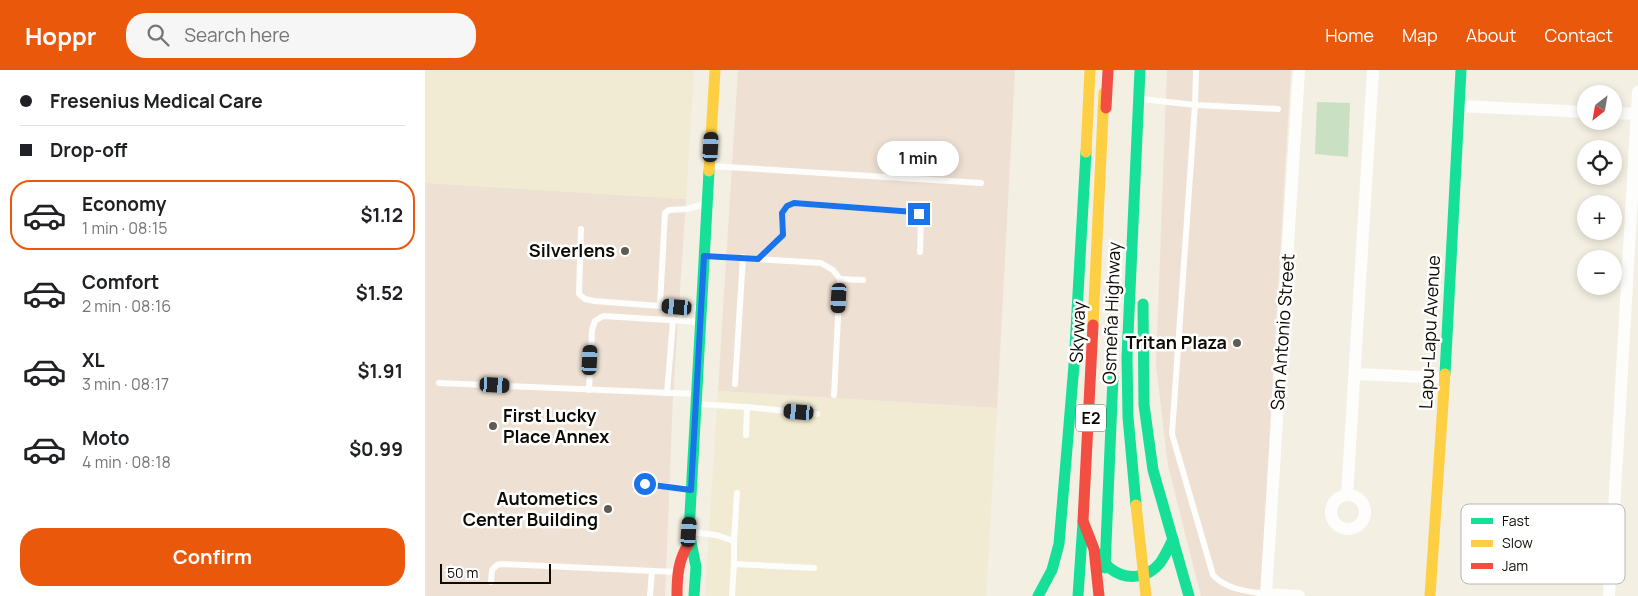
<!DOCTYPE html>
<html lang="en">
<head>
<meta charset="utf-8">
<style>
	:root { --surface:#fff; --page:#f6f6f6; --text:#202124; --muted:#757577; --line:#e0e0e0; --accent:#ea580c }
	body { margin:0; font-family:Manrope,sans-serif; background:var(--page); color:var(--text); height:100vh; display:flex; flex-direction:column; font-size:19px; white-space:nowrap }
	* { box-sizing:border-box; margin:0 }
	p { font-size:16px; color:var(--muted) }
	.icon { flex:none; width:28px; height:28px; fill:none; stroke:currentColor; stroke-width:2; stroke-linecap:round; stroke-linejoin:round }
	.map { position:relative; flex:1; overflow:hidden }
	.side { display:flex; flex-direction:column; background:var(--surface); width:425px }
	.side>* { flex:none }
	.guide { display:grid; align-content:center; height:110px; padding:0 20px; background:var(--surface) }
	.needle { width:32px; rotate:211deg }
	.buttons { position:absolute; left:1152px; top:15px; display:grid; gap:10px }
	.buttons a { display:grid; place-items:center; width:45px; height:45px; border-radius:50%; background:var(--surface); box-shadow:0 2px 8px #0003; font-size:25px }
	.scale { position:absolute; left:15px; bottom:12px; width:111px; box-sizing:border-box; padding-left:5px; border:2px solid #0e0c05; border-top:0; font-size:14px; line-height:18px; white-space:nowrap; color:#0e0c05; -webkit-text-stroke:4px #fff; paint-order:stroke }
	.end { position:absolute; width:22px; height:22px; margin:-11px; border:6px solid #1a73e8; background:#fff; box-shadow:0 0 0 2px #fff }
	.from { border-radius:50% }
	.bubble { position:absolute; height:35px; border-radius:18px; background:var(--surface); box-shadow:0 2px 8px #0003; font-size:16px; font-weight:700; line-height:35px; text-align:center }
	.car { position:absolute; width:15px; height:30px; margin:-15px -8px; border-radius:6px; box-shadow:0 0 4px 1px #0007; background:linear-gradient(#222 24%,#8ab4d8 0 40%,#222 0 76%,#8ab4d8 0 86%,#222 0) }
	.guide b { display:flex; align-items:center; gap:18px; height:48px; font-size:19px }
	.guide b+b { border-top:1px solid var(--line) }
	.guide i { width:12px; height:12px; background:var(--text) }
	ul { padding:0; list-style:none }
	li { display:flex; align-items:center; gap:15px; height:70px; margin:0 10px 8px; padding:0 10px; border:2px solid transparent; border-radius:20px }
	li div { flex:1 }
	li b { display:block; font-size:19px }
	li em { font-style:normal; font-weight:700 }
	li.on { border-color:var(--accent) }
	li>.icon { width:45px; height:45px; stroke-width:1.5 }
	.button { display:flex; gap:10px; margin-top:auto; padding:10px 20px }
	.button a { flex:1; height:58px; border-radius:20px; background:var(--accent); color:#fff; font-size:20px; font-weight:700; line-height:58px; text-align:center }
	header { display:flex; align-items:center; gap:30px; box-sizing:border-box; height:70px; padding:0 25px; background:var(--accent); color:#fff }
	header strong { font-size:24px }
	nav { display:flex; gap:28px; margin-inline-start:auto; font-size:18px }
	.search { width:350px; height:45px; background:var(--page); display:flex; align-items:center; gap:12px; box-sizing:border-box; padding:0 18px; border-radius:20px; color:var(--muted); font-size:19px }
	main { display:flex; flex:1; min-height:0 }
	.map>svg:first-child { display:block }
</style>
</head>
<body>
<header>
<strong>Hoppr</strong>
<div class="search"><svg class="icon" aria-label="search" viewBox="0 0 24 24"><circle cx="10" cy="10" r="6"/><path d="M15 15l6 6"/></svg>Search here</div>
<nav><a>Home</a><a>Map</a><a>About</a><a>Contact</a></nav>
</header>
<main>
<section class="side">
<div class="guide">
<b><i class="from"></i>Fresenius Medical Care</b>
<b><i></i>Drop-off</b>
</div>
<ul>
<li class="on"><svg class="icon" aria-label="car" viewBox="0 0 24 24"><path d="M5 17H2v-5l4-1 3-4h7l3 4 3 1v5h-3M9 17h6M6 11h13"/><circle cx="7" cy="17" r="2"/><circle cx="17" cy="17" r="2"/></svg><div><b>Economy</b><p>1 min · 08:15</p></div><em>$1.12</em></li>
<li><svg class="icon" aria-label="car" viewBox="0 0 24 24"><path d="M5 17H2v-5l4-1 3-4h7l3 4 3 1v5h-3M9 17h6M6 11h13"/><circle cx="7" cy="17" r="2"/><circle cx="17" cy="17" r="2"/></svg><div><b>Comfort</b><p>2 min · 08:16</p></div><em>$1.52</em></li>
<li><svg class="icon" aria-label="car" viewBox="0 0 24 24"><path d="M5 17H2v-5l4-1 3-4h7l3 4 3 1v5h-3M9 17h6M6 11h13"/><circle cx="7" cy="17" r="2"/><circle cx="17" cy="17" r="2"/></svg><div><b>XL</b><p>3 min · 08:17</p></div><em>$1.91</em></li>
<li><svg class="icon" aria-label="car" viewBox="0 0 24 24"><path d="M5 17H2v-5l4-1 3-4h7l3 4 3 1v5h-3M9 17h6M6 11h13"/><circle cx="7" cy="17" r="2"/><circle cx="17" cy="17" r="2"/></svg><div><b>Moto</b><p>4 min · 08:18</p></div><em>$0.99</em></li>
</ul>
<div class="button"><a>Confirm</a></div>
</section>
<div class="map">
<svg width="1213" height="526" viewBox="0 0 1213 526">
	<rect width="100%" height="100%" fill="#f3efe2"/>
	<g fill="#eee0d3">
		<polygon points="313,0 590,0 572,338 293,321"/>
		<polygon points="742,0 866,0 848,303 836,526 776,526 743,396 731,295"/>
		<polygon points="0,113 261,129 248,327 240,526 0,526"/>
	</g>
	<g fill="#f1ebd3">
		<polygon points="0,0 269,0 261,129 0,113"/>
		<polygon points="293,321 572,338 561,526 280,526"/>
	</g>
	<polygon fill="#c9e0c2" points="892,32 925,33 923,87 890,84"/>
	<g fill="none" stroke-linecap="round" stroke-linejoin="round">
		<g stroke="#fdfdfb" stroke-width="6">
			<path d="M 771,0 L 770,35 L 747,364 L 788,505 C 802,520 822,521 841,524 L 842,525"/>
			<polyline points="717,29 770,35 853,39"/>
			<polyline points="286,96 556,113"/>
			<polyline points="156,159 154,224 160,229 169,231 275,239"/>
			<polyline points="282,186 396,193 408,200 415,209 409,325"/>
			<polyline points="333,189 358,165 357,143 362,136 369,133 489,142 494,144 496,148 495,182"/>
			<polyline points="415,209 438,210"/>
			<polyline points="235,235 240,143 244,140 262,139 280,134"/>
			<polyline points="14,313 270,324"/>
			<polyline points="310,314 318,187"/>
			<polyline points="164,320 167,260 170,251 178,246 275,252"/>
			<polyline points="242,323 248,250"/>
			<polyline points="271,334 322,337 321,365"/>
			<polyline points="322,337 392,344"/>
			<polyline points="220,414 265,419"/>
			<polyline points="264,462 291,465 309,471 309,494 389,498"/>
			<polyline points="309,471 312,423"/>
			<polyline points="66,512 67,500 72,495 76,494 251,502"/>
			<polyline points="225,526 227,501"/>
			<polyline points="307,526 309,494"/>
		</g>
		<g stroke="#fdfdfb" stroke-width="12">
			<polyline points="1035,36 1161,42"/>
			<polyline points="1189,43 1213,44"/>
			<polyline points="930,304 1020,308"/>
			<circle cx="923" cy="442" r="17"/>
			<polyline points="922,425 948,0"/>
			<polyline points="874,526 841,524 874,0"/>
			<polyline points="1184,526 1213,22"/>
		</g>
		<g stroke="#16e098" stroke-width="11">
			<polyline points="718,234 719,335 728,400 764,526"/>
			<polyline points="1020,304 1036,0"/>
			<polyline points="711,435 703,347 702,287 715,0"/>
			<path d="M 673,484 C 677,489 681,495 686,499 C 702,511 723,508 735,493 C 740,486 744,477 748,469"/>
			<polyline points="680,498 688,307"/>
			<polyline points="269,526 271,497 264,462 284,101"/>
			<polyline points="613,526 627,500 634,474 649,295 661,82"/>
			<polyline points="653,526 658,452"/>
		</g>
		<g stroke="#ffcf43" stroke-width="11">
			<polyline points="661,82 665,0"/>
			<polyline points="284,101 290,0"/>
			<polyline points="668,255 679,23"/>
			<polyline points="711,435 721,526"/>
			<polyline points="1005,526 1020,304"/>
		</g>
		<g stroke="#f24e42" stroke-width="11">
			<polyline points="681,38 683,0"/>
			<polyline points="668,255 658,451 669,479 674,526"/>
			<path d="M 252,526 C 252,506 253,490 264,473"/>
		</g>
	</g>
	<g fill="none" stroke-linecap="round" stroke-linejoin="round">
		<polyline stroke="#1a73e8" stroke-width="6" points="220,414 266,420 279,186 333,189 358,165 357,143 362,136 369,133 489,142 494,144"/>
	</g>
	<g fill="#5e5b52" stroke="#fff" stroke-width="2">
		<circle cx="200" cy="181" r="5"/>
		<circle cx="812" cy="273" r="5"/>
		<circle cx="68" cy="356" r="5"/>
		<circle cx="183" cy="439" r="5"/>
	</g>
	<g text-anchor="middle" stroke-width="5" stroke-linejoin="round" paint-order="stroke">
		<rect fill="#fff" stroke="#565550" stroke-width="1" x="651" y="334.5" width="30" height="27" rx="4"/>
		<g font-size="16" font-weight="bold" fill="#0e0c05">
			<text x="666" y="354">E2</text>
		</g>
		<g font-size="18" font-weight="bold" fill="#0e0c05" stroke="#fff" text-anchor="end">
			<text x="190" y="187">Silverlens</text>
			<text x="802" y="279">Tritan Plaza</text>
			<text x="78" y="352" text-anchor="start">First Lucky<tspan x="78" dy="21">Place Annex</tspan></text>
			<text x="173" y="435">Autometics<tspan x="173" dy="21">Center Building</tspan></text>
		</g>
		<g font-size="18" fill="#0e0c05" stroke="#fff">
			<text transform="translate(687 243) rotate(-88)" y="6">Osmeña Highway</text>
			<text transform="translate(653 262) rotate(-87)" y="6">Skyway</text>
			<text transform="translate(858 262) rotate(-86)" y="6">San Antonio Street</text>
			<text transform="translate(1005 262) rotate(-87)" y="6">Lapu-Lapu Avenue</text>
		</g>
	</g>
	<rect x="1036" y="434" width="164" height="80" rx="8" fill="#fff" stroke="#b7b6b4" stroke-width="1"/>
	<rect x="1046" y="448" width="22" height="6" fill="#16e098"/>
	<rect x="1046" y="470" width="22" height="7" fill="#ffcf43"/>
	<rect x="1046" y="493" width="22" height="6" fill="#f24e42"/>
	<g font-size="14" fill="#0e0c05">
		<text x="1077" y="456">Fast</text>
		<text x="1077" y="478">Slow</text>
		<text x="1077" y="501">Jam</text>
	</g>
</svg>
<div class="buttons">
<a><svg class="needle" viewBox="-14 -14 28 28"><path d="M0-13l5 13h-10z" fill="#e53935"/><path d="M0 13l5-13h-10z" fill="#757577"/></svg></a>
<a><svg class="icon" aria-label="locate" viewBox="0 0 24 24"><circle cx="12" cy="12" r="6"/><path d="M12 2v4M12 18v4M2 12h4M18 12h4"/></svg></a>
<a>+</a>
<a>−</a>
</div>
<div class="scale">50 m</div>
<i class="end from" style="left:220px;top:414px"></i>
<i class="end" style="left:494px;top:144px"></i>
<div class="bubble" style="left:452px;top:71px;width:82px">1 min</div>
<i class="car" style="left:286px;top:77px;rotate:3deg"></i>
<i class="car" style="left:414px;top:228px;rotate:183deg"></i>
<i class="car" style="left:252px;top:237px;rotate:275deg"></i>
<i class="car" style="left:165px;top:290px;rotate:3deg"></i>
<i class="car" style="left:70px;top:315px;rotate:93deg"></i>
<i class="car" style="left:374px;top:342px;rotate:275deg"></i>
<i class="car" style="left:264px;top:462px;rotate:4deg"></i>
</div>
</main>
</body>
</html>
